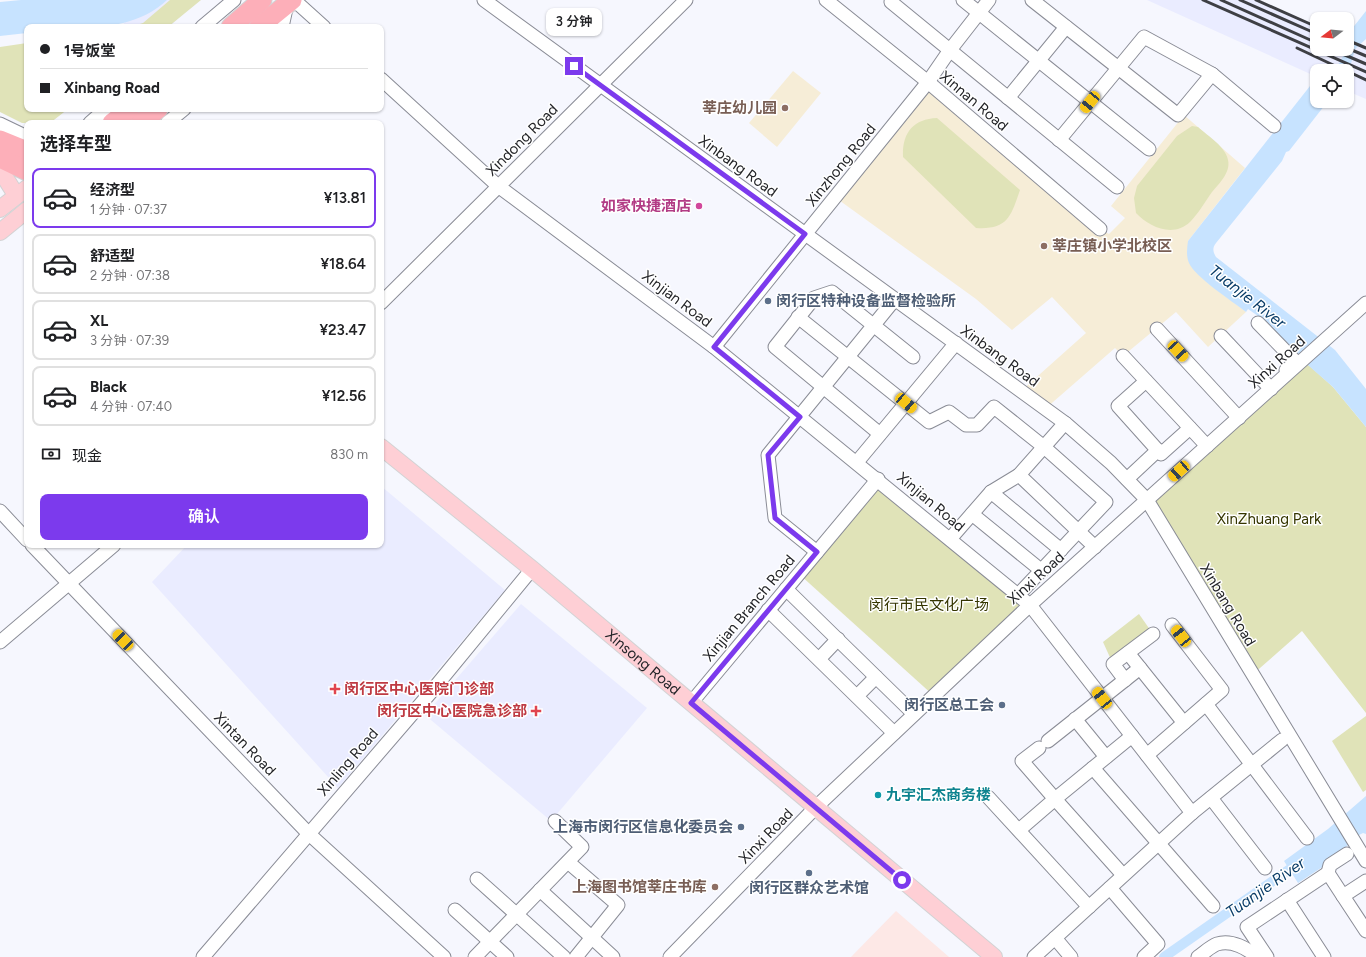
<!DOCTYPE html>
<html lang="zh">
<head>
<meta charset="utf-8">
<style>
	:root { --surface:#fff; --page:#f6f6f6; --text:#202124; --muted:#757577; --line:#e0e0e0; --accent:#7c3aed }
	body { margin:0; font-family:Figtree,"Noto Sans SC",sans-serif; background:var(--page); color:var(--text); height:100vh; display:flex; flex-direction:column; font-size:15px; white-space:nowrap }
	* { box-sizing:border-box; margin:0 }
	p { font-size:13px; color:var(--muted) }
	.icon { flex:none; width:22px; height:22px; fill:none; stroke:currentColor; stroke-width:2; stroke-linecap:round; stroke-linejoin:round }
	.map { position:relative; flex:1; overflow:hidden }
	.drawer { position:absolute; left:24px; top:120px; width:360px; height:428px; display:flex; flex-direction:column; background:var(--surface); border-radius:8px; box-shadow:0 1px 3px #0004 }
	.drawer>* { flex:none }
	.hud { position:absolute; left:24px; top:24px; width:360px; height:88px; border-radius:8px; box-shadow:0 1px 3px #0004; display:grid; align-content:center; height:88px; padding:0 16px; background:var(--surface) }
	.needle { width:26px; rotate:254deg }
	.tools { position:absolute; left:1310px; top:12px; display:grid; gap:8px }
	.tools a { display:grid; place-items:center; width:44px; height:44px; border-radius:8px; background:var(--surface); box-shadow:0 1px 3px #0004; font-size:20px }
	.end { position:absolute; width:18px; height:18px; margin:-9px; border:5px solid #7c3aed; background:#fff; box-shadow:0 0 0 2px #fff }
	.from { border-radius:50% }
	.bubble { position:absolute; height:28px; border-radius:8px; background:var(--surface); box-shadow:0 1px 3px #0004; font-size:13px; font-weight:600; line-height:28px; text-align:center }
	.car { position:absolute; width:12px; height:24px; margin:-12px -6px; border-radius:5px; box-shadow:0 0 3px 1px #0007; background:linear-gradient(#f5c518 24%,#345 0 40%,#f5c518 0 76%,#345 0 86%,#f5c518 0) }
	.hud b { display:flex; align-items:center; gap:14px; height:38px; font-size:15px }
	.hud b+b { border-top:1px solid var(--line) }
	.hud i { width:10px; height:10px; background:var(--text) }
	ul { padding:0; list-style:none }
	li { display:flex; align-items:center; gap:12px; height:60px; margin:0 8px 6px; padding:0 8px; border:2px solid var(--line); border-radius:8px }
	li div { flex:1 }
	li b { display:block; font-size:15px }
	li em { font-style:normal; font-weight:600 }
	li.selected { border-color:var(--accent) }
	li>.icon { width:36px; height:36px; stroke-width:1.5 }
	h2 { padding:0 16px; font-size:18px; line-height:48px }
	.pay { display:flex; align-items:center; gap:10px; height:44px; padding:0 16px; font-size:15px }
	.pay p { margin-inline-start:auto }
	.action { display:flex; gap:8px; margin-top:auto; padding:8px 16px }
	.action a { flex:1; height:46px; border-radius:8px; background:var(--accent); color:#fff; font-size:16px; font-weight:600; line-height:46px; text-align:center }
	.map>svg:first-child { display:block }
</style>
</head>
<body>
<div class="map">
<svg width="1366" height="957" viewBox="0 0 1366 957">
	<rect width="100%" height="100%" fill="#f6f7fe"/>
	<polygon fill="#fde8e6" points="896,911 949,957 851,957"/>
	<g fill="#eaecff">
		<polygon points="148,0 197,0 169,27 120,27"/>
		<polygon points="1147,0 1258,0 1317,27 1317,49 1347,49 1347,40 1366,49 1366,99 1347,91 1347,71 1317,71 1317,77"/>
		<polygon points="381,486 505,590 338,788 152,582 187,545 381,545"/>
		<polygon points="521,604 647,708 551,821 425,715"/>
	</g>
	<g fill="#f6edd7">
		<polygon points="793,71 821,93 777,147 749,123"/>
		<polygon points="928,82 1100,229 1109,234 1125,218 1111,206 1184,115 1245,168 1188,241 1222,293 1246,312 1208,347 1176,312 1123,356 1115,348 1045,409 1021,391 1086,333 1052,297 1012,330 976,299 836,198"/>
	</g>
	<g fill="#e0e3b8">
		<polygon points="170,0 201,0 168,27 130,27 143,23"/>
		<polygon points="27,43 27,109 68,109 50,123 22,123 0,112 0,47"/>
		<path d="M 937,118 L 1020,190 C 1011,216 1008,230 976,228 L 903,157 C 902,133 913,119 937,118 Z"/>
		<path d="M 1192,126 L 1198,127 C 1208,136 1226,147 1228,160 C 1231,172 1219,184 1212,192 C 1205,202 1198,214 1190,222 C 1173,238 1149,227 1136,213 L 1134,198 L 1137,186 L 1177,136 Z"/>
		<polygon points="1303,360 1333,387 1366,427 1366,713 1302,631 1252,675 1147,500"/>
		<polygon points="878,479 1030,605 934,696 799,574"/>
		<polygon points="1139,614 1153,634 1113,664 1103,642"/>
		<polygon points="1366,716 1366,790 1363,792 1332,741"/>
	</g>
	<g fill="#c7e3ff">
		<path d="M 21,0 L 167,0 C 130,35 74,27 27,27 L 27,33 L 0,36 L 0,2 Z"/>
		<polygon points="1366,11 1366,39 1355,49 1347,78 1347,71 1335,71 1348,47 1351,30"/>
		<path d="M 1317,82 L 1317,101 L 1328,101 L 1289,151 L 1286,152 L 1282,161 L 1216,243 C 1212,248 1213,252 1216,257 L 1335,350 L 1366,389 L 1366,427 L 1333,387 L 1270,332 L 1268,323 L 1248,309 L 1246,312 C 1232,301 1195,277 1189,263 C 1186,256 1187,248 1188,241 L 1310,86 Z"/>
		<polygon points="1366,796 1366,834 1363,833 1359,835 1327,864 1298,883 1284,861 1328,829"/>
	</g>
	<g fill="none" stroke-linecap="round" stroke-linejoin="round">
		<polyline stroke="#c7e3ff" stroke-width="10" points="1164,957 1300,862"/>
		<defs>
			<g id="minor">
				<polyline points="294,0 324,27"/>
				<polyline points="484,0 1021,391 1065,423 1111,463 1147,500 1366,861"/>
				<polyline points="826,0 928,82 1100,229"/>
				<polyline points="963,0 1149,149"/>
				<polyline points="1032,0 1178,115 1212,74 1274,126"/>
				<polyline points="891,2 1117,187"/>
				<polyline points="202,27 234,0"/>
				<polyline points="282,27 287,4"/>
				<polyline points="381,79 498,186 714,347 1030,605 1192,813"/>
				<polyline points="1008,98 1066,27"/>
				<polyline points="90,123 106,109"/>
				<polyline points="167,123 184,109"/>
				<polyline points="0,124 27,137"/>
				<polyline points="1059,140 1144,37 1212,74"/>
				<polyline points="381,303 686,0"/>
				<polyline points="798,317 929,422 949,412 966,425 977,425 994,407 1044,447 1106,502 1018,595"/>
				<polyline points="1258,323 1296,362 1286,370"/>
				<polyline points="1157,329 1239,418"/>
				<polyline points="1221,336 1271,389"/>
				<polyline points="714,347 928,82 950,50 989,0"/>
				<polyline points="1123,356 1207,446"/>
				<polyline points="1146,381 1118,406 1161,454 1190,428"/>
				<polyline points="880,434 775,347 814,298 832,292 913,357"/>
				<polyline points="857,462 956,343"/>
				<polyline points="1019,475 1095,547"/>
				<polyline points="1127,479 1158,450"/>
				<polyline points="991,492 1061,550"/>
				<polyline points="0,511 27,540"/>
				<polyline points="972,514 1042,571"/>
				<polyline points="950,539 991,492 1019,475 1065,423"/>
				<polyline points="32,545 308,833 444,957"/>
				<polyline points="817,552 775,518 768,455 895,299"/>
				<polyline points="786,589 914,714"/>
				<polyline points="768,610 894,733"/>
				<polyline points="0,642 114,545"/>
				<polyline points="1128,653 1184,723"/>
				<polyline points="819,659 838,639"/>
				<polyline points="1125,680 1113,664 1153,634"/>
				<polyline points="857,696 876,677"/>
				<polyline points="691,703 878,479"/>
				<polyline points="1206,704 1307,838"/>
				<polyline points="1075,719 1106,757"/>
				<polyline points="1048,741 1140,668"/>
				<polyline points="1147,755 1222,690 1172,625"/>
				<polyline points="1093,768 1213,906"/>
				<polyline points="988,797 1089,907"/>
				<polyline points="1211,798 1265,868"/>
				<polyline points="1019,830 1055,799 1022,761 1039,748"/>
				<polyline points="568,862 618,905 576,957"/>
				<polyline points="1328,873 1330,865 1347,854"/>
				<polyline points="1123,875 1055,799 1132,736"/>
				<polyline points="477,879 564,957"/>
				<polyline points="1366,881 1343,896 1366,931"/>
				<polyline points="1110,888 1158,944 1144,957"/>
				<polyline points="540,890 613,957"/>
				<polyline points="1287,900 1324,957"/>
				<polyline points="455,910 507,957"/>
				<polyline points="1055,938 1071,957"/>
				<polyline points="203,957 431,692 532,569"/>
				<polyline points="475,957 582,847 555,821"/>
				<polyline points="670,957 815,808 1030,605 1366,303"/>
				<polyline points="1034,957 1192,813 1282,740"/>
				<path d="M 1198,957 C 1204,953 1211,946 1217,944 C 1232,939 1247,949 1258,957"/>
				<polyline points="1267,957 1247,927 1328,873 1343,896"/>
			</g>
			<g id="major">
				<polyline points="0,175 6,179 16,195"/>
				<polyline points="0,209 27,188"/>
				<polyline points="0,232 27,210"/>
				<path id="s1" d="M 381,447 L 532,569 L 994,957"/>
			</g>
			<g id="highway">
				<polyline points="231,27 262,0"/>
				<polyline points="259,27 292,0"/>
				<polyline points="112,123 130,109"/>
				<polyline points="141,123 158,109"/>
				<polyline points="0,140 27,151"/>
				<polyline points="0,158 27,171"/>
			</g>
		</defs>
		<use href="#minor" stroke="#8a8c96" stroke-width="15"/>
		<use href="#major" stroke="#d3d3d4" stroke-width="18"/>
		<use href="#highway" stroke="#d3d3d4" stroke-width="21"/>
		<use href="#minor" stroke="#fff" stroke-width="13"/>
		<use href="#major" stroke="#fecfd5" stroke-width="16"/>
		<use href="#highway" stroke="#fdafb9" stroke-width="19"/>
		<g stroke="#3e3f44" stroke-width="3">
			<polyline points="1203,0 1366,72"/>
			<polyline points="1221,0 1317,43"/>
			<polyline points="1240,0 1317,34"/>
			<polyline points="1256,0 1317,27"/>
			<polyline points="1347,40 1366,48"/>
			<polyline points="1297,48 1346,71"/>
			<polyline points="1347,48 1366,56"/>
			<polyline points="1331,49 1366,64"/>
			<polyline points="1347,71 1366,80"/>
		</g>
	</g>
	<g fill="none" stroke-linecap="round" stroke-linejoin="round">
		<polyline stroke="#7c3aed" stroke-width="5" points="574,66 805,234 714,347 800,417 768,455 775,518 817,552 691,703 902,880"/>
	</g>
	<g fill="#8d6e63" stroke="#fff" stroke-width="1.5">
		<circle cx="785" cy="108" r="4"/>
		<circle cx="1044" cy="246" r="4"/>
		<circle cx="715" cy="887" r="4"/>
	</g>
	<circle fill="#d1479c" stroke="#fff" stroke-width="1.5" cx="699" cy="206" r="4"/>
	<g fill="#5c6f8a" stroke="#fff" stroke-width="1.5">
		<circle cx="768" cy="301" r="4"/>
		<circle cx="1002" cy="705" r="4"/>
		<circle cx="741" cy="827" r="4"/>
		<circle cx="809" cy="873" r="4"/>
	</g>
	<g fill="#e0444e" stroke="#fff" stroke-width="1.5">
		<path d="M333 683h4v4h4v4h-4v4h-4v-4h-4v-4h4z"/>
		<path d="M534 705h4v4h4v4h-4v4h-4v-4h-4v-4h4z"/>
	</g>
	<circle fill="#0f9aa8" stroke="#fff" stroke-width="1.5" cx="878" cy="795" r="4"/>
	<g text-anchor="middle" stroke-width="3" stroke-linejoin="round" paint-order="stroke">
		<g font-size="15" fill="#232428" stroke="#fff">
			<text transform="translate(974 101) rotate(40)" y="5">Xinnan Road</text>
			<text transform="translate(522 140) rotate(-45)" y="5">Xindong Road</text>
			<text transform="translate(841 165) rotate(-51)" y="5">Xinzhong Road</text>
			<text transform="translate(738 166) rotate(36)" y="5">Xinbang Road</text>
			<text transform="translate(677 299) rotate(37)" y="5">Xinjian Road</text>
			<text transform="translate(1000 356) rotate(36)" y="5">Xinbang Road</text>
			<text transform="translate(1277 362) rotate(-42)" y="5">Xinxi Road</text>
			<text transform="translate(931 502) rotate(40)" y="5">Xinjian Road</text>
			<text transform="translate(1036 578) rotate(-42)" y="5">Xinxi Road</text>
			<text transform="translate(1228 605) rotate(59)" y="5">Xinbang Road</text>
			<text transform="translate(749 608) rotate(-50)" y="5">Xinjian Branch Road</text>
			<text dy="5" stroke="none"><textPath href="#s1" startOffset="339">Xinsong Road</textPath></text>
			<text transform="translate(245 744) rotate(46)" y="5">Xintan Road</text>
			<text transform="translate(348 762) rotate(-49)" y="5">Xinling Road</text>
			<text transform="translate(766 836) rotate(-46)" y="5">Xinxi Road</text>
		</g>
		<g font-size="15" font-weight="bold" fill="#785e54" stroke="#fff" text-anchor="end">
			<text x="777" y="113">莘庄幼儿园</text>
			<text x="1052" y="251" text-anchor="start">莘庄镇小学北校区</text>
			<text x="707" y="892">上海图书馆莘庄书库</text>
		</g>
		<g font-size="15" font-weight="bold" fill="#b23c85" stroke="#fff" text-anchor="end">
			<text x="691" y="211">如家快捷酒店</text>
		</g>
		<g font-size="15" font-weight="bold" fill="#4e5e75" stroke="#fff" text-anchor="end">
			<text x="776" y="306" text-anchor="start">闵行区特种设备监督检验所</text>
			<text x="994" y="710">闵行区总工会</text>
			<text x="733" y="832">上海市闵行区信息化委员会</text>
			<text x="809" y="893" text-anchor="middle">闵行区群众艺术馆</text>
		</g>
		<g font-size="15" fill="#353600" stroke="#fff">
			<text x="1269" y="524">XinZhuang Park</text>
			<text x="929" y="610">闵行市民文化广场</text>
		</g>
		<g font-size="15" font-weight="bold" fill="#be3a42" stroke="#fff" text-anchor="start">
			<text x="344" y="694">闵行区中心医院门诊部</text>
			<text x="527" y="716" text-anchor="end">闵行区中心医院急诊部</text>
		</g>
		<g font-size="15" font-weight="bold" fill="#0d838f" stroke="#fff" text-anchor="start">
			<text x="886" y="800">九宇汇杰商务楼</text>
		</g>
		<g font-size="16" font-style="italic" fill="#0a3d68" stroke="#fff">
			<text transform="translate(1248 296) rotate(38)" y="6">Tuanjie River</text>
			<text transform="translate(1265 887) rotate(-35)" y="6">Tuanjie River</text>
		</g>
	</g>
</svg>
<div class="tools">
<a><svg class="needle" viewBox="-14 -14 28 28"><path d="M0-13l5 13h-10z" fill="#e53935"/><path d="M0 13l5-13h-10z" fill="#757577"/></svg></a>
<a><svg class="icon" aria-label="locate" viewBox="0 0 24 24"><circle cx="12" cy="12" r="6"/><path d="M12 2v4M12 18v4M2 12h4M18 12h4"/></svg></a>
</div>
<i class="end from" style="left:902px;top:880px"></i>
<i class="end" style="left:574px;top:66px"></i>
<div class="bubble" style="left:546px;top:8px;width:56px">3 分钟</div>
<i class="car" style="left:1090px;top:102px;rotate:219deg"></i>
<i class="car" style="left:1178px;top:351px;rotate:137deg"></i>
<i class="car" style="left:906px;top:403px;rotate:130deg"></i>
<i class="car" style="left:1179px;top:471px;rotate:228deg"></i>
<i class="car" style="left:1181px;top:636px;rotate:322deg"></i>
<i class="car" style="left:123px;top:640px;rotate:316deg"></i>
<i class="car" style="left:1102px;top:698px;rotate:322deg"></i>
<div class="hud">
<b><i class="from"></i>1号饭堂</b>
<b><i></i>Xinbang Road</b>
</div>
<section class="drawer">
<h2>选择车型</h2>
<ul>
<li class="selected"><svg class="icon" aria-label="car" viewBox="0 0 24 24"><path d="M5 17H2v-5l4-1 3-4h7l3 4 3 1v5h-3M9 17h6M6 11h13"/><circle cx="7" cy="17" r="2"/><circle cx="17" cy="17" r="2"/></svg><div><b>经济型</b><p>1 分钟 · 07:37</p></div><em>¥13.81</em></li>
<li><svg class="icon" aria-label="car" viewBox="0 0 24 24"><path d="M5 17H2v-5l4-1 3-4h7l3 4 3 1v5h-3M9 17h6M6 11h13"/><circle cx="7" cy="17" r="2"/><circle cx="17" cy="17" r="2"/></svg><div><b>舒适型</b><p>2 分钟 · 07:38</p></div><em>¥18.64</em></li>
<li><svg class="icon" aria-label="car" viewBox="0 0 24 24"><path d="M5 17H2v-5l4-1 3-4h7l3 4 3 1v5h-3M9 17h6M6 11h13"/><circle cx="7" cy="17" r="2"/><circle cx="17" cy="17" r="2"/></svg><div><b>XL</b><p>3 分钟 · 07:39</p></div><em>¥23.47</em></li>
<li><svg class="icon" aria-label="car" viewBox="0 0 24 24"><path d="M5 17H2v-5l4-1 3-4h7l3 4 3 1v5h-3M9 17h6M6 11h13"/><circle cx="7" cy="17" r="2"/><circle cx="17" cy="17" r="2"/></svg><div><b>Black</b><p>4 分钟 · 07:40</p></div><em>¥12.56</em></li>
</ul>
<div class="pay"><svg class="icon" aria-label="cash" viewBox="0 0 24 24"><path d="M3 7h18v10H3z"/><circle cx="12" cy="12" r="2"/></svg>现金<p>830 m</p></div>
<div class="action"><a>确认</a></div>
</section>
</div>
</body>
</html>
